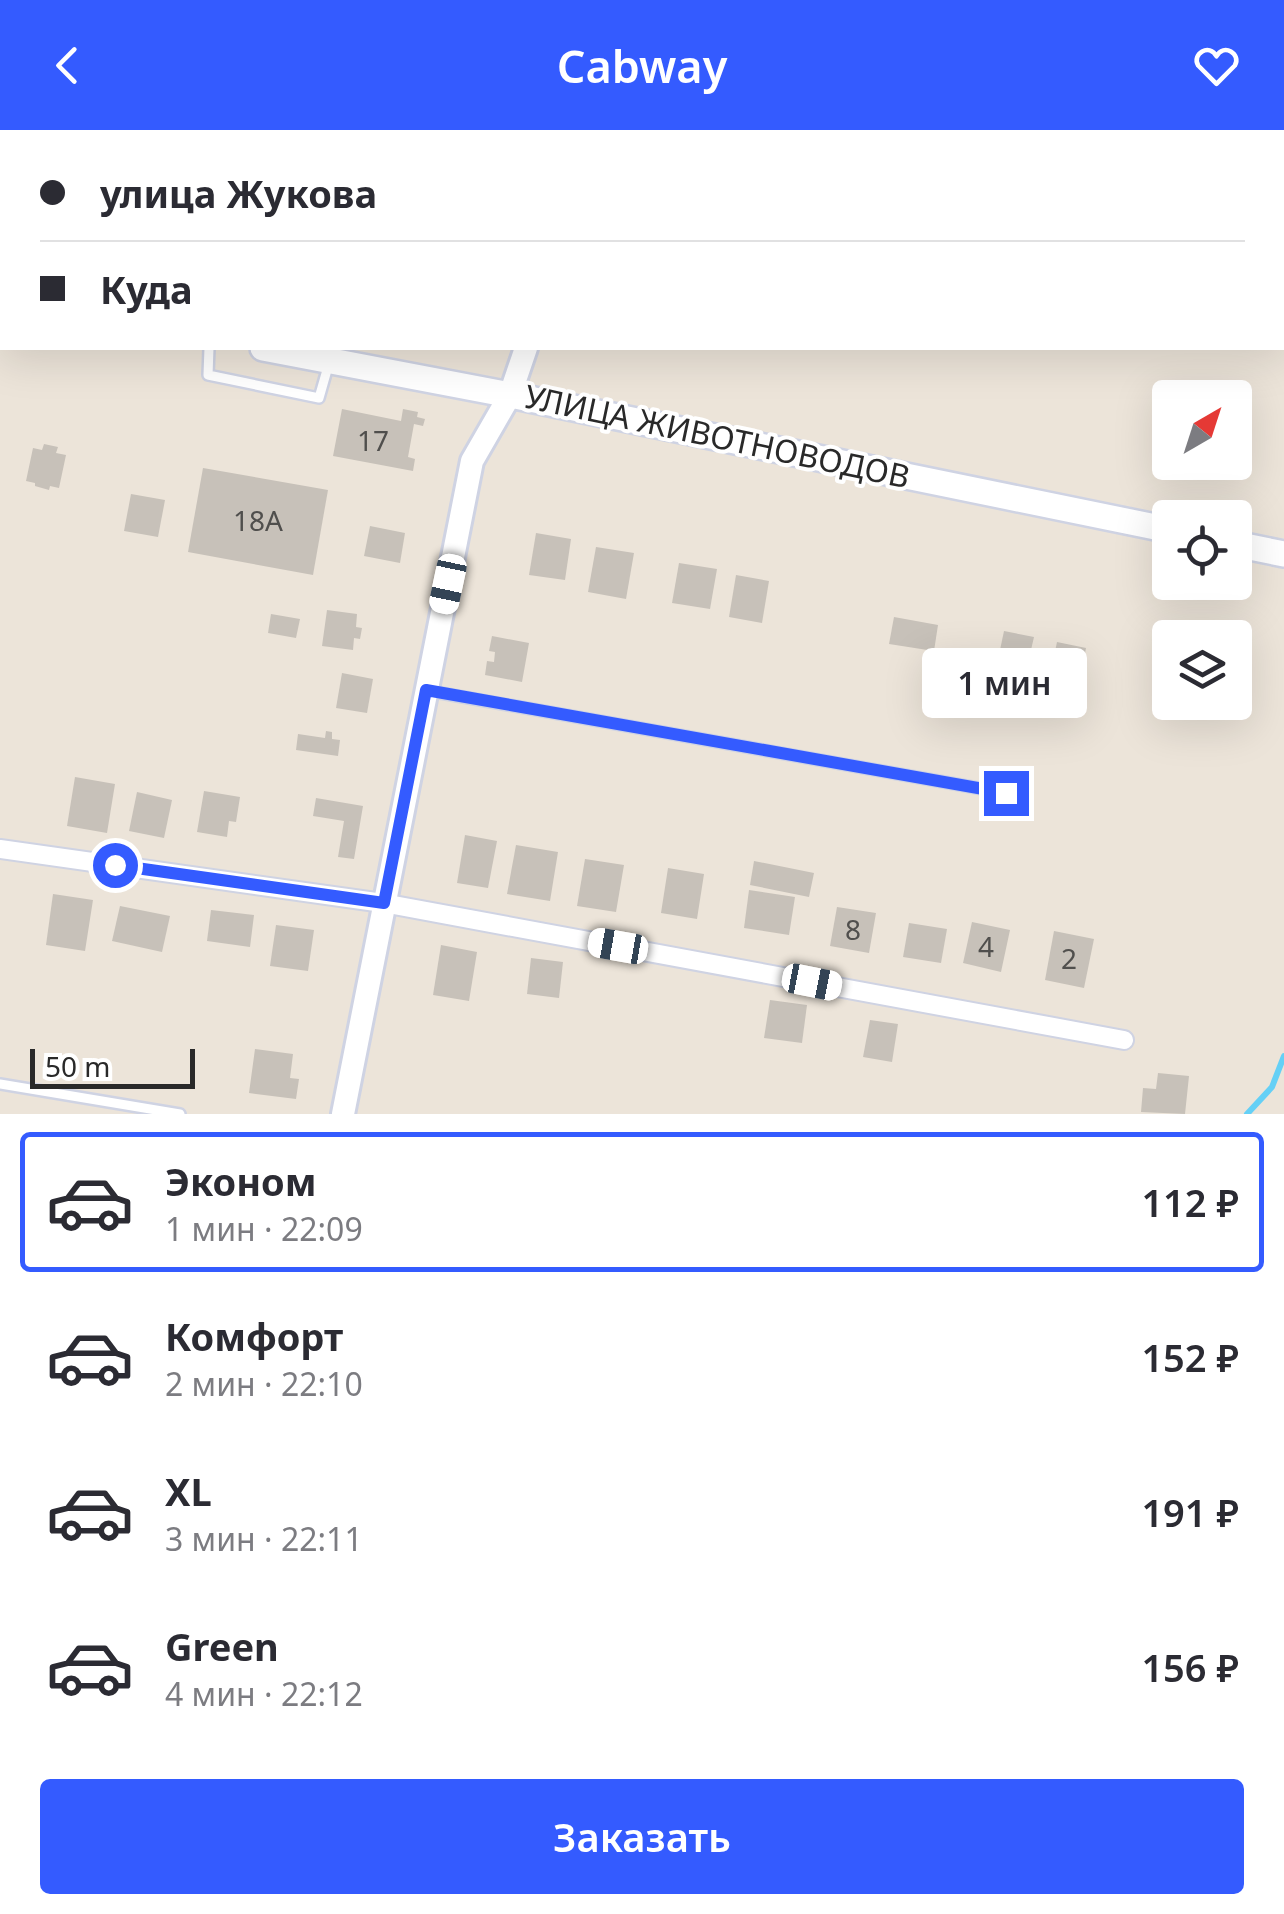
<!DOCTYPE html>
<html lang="ru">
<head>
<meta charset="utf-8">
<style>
	:root { --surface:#fff; --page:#f2f2f3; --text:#2b2b33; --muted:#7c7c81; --line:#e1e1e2; --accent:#345bff }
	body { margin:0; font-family:"Noto Sans",sans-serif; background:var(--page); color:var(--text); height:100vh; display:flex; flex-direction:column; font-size:38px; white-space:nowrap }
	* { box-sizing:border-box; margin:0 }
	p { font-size:32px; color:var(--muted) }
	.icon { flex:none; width:55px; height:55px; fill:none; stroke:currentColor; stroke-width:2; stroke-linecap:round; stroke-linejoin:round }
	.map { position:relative; height:984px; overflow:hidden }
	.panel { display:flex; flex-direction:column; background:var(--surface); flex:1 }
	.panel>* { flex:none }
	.guide { position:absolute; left:0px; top:0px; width:1285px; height:220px; box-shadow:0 10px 40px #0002; display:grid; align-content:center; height:220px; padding:0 40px; background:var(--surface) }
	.needle { width:65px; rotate:39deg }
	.controls { position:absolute; left:1152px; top:250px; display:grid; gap:20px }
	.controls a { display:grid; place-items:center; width:100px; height:100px; border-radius:10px; background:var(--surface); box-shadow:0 10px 40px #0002; font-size:50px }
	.scale { position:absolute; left:30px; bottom:25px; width:165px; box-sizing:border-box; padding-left:10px; border:5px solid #292929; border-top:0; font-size:28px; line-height:35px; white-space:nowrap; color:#292929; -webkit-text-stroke:8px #fff; paint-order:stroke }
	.end { position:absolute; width:45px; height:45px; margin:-22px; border:12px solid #345bff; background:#fff; box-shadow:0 0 0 5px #fff }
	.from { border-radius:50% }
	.bubble { position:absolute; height:70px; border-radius:10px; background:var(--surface); box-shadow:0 10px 40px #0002; font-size:32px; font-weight:600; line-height:70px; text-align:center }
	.car { position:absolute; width:30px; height:60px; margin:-30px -15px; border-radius:12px; box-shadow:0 0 8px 2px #0007; background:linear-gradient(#fff 24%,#345 0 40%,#fff 0 76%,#345 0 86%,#fff 0) }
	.guide b { display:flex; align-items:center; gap:35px; height:95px; font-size:38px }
	.guide b+b { border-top:2px solid var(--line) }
	.guide i { width:25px; height:25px; background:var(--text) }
	ul { padding:18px 0 0; list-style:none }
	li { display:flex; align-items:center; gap:30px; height:140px; margin:0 20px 15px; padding:0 20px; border:5px solid transparent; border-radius:10px }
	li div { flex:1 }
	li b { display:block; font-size:38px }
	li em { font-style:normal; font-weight:600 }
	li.on { border-color:var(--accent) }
	li>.icon { width:90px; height:90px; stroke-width:1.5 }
	.action { display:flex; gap:20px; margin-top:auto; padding:20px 40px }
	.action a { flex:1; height:115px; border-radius:10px; background:var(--accent); color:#fff; font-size:40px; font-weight:600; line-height:115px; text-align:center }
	header { display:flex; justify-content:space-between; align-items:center; height:130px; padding:0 40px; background:var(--accent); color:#fff; font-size:45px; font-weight:600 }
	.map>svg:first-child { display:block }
</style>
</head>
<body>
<header><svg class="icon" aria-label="back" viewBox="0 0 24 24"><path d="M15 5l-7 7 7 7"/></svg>Cabway<svg class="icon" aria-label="heart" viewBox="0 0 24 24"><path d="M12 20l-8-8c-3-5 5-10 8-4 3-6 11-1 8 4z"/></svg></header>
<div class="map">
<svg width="1284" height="984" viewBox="0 0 1284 984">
	<rect width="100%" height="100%" fill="#ece4d9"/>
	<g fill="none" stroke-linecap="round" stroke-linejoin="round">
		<polyline stroke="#65d0f6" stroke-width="6" points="1247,984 1272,957 1284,926"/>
	</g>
	<g fill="#c7c1b9">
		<polygon points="342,279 401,291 403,279 418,282 417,287 425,289 423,296 414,294 408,327 415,329 413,341 333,326"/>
		<polygon points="44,314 58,317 56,323 66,325 59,358 50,356 49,360 35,356 35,353 26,351 33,318 42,320"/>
		<polygon points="203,338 328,360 313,445 188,422"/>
		<polygon points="131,364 165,370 158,407 124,401"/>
		<polygon points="370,396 405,403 400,433 364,426"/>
		<polygon points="536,403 571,409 565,450 529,445"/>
		<polygon points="596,417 634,423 626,469 588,462"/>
		<polygon points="679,433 717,439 710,479 672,473"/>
		<polygon points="736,445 769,451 762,493 729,487"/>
		<polygon points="327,480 357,484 356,497 362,498 360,509 354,508 353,520 322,516"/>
		<polygon points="271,484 300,489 296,508 268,503"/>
		<polygon points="894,487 938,495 934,521 889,514"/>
		<polygon points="1004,501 1034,507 1025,546 996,539"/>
		<polygon points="492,506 529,513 522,552 485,545 487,531 494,532 495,522 489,521"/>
		<polygon points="1057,512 1086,518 1079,555 1049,550"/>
		<polygon points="342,543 373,549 367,583 336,578"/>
		<polygon points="326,601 332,602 332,609 340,610 338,626 296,620 298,604 325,608"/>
		<polygon points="75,647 115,654 107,703 67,696"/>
		<polygon points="204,661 240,667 236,692 229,691 227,707 197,702"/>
		<polygon points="137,662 172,670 164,708 129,701"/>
		<polygon points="316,668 363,676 354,729 338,727 344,691 313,686"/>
		<polygon points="465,705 497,711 488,758 457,753"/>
		<polygon points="516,715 558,722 550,771 507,764"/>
		<polygon points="585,729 624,735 616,782 577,776"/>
		<polygon points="754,731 814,743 809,767 750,755"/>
		<polygon points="668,738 704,744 697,789 661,783"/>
		<polygon points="749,760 795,767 789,805 744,798"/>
		<polygon points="53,764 93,770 85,821 46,815"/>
		<polygon points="120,776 170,786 162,822 112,811"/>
		<polygon points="837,777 876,783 869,823 830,816"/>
		<polygon points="211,780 254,785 250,817 207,811"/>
		<polygon points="972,792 1010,800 1001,842 963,833"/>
		<polygon points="909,793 947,799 941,833 903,827"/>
		<polygon points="276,795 314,800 308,841 270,836"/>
		<polygon points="1054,801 1094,809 1084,858 1045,850"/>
		<polygon points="441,815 477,822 469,871 433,865"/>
		<polygon points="531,828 563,832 559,868 527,864"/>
		<polygon points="770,870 807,875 802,913 764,908"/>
		<polygon points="870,890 898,894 892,932 863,927"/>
		<polygon points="255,919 293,924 290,948 299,949 296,969 249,963"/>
		<polygon points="1158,943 1189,946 1185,984 1141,982 1143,958 1156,959"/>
	</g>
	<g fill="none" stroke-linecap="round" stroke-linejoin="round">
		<defs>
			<g id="service">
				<polyline points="209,218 208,245 319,268 329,233"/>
				<polyline points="429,561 1006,663"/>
				<polyline points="0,954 180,984"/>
			</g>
			<polyline id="minor" points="0,719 383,773 1124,910"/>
			<g id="tertiary">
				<polyline points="594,2 594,0"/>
				<polyline points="343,984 472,331 510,265 526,218"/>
			</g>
			<g id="secondary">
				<polyline points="0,167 2,168"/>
				<polyline points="263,218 510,265 1170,400"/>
				<polyline points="1235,414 1284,424"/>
			</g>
		</defs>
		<use href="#service" stroke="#cfd3e3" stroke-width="14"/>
		<use href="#minor" stroke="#cfd3e3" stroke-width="22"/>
		<use href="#tertiary" stroke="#cfd3e3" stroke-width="28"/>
		<use href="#secondary" stroke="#cfd3e3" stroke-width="30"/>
		<use href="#service" stroke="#fff" stroke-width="9"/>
		<use href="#minor" stroke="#fff" stroke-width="18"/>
		<use href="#tertiary" stroke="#fff" stroke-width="22"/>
		<use href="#secondary" stroke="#fff" stroke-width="25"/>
	</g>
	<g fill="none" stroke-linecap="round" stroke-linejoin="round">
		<polyline stroke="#345bff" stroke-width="12" points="115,735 384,773 426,560 1006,663"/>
	</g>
	<g text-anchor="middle" stroke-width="8" stroke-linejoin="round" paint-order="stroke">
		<g font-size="28" fill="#504f4d">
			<text x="373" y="321">17</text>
			<text x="258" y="401">18А</text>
			<text x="853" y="810">8</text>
			<text x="986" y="827">4</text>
			<text x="1069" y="839">2</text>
		</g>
		<g font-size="32" fill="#292929" stroke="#fff">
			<text transform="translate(717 307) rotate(12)" y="11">УЛИЦА ЖИВОТНОВОДОВ</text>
		</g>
	</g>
</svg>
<div class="controls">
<a><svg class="needle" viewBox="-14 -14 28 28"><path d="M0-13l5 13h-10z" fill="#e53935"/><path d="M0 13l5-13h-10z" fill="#7c7c81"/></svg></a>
<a><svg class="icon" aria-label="locate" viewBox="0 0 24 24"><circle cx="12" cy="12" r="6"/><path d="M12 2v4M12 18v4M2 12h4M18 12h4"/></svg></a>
<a><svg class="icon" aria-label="layers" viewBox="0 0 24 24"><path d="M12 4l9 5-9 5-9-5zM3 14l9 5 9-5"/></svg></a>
</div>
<div class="scale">50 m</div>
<i class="end from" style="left:115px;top:735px"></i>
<i class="end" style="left:1006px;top:663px"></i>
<div class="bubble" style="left:922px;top:518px;width:165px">1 мин</div>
<i class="car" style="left:448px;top:454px;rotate:192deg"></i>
<i class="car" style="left:618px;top:816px;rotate:280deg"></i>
<i class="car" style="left:812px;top:852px;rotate:101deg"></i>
<div class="guide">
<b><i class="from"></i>улица Жукова</b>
<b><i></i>Куда</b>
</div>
</div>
<section class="panel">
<ul>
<li class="on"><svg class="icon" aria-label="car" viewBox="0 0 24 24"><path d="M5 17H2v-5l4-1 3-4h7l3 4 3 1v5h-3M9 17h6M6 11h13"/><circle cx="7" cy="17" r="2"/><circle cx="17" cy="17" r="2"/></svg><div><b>Эконом</b><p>1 мин · 22:09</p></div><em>112 ₽</em></li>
<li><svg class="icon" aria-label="car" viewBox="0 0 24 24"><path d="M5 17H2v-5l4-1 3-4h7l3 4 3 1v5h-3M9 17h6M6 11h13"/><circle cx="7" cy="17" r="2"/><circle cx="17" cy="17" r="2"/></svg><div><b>Комфорт</b><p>2 мин · 22:10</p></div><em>152 ₽</em></li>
<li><svg class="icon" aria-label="car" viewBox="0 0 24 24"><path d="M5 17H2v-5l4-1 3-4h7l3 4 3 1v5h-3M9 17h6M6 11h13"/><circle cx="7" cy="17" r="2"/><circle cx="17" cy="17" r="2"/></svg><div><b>XL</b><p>3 мин · 22:11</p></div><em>191 ₽</em></li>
<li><svg class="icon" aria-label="car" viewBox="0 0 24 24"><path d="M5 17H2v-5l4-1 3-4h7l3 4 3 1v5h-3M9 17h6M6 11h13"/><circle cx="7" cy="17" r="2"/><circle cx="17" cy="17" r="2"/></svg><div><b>Green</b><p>4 мин · 22:12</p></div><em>156 ₽</em></li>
</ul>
<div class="action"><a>Заказать</a></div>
</section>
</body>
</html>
